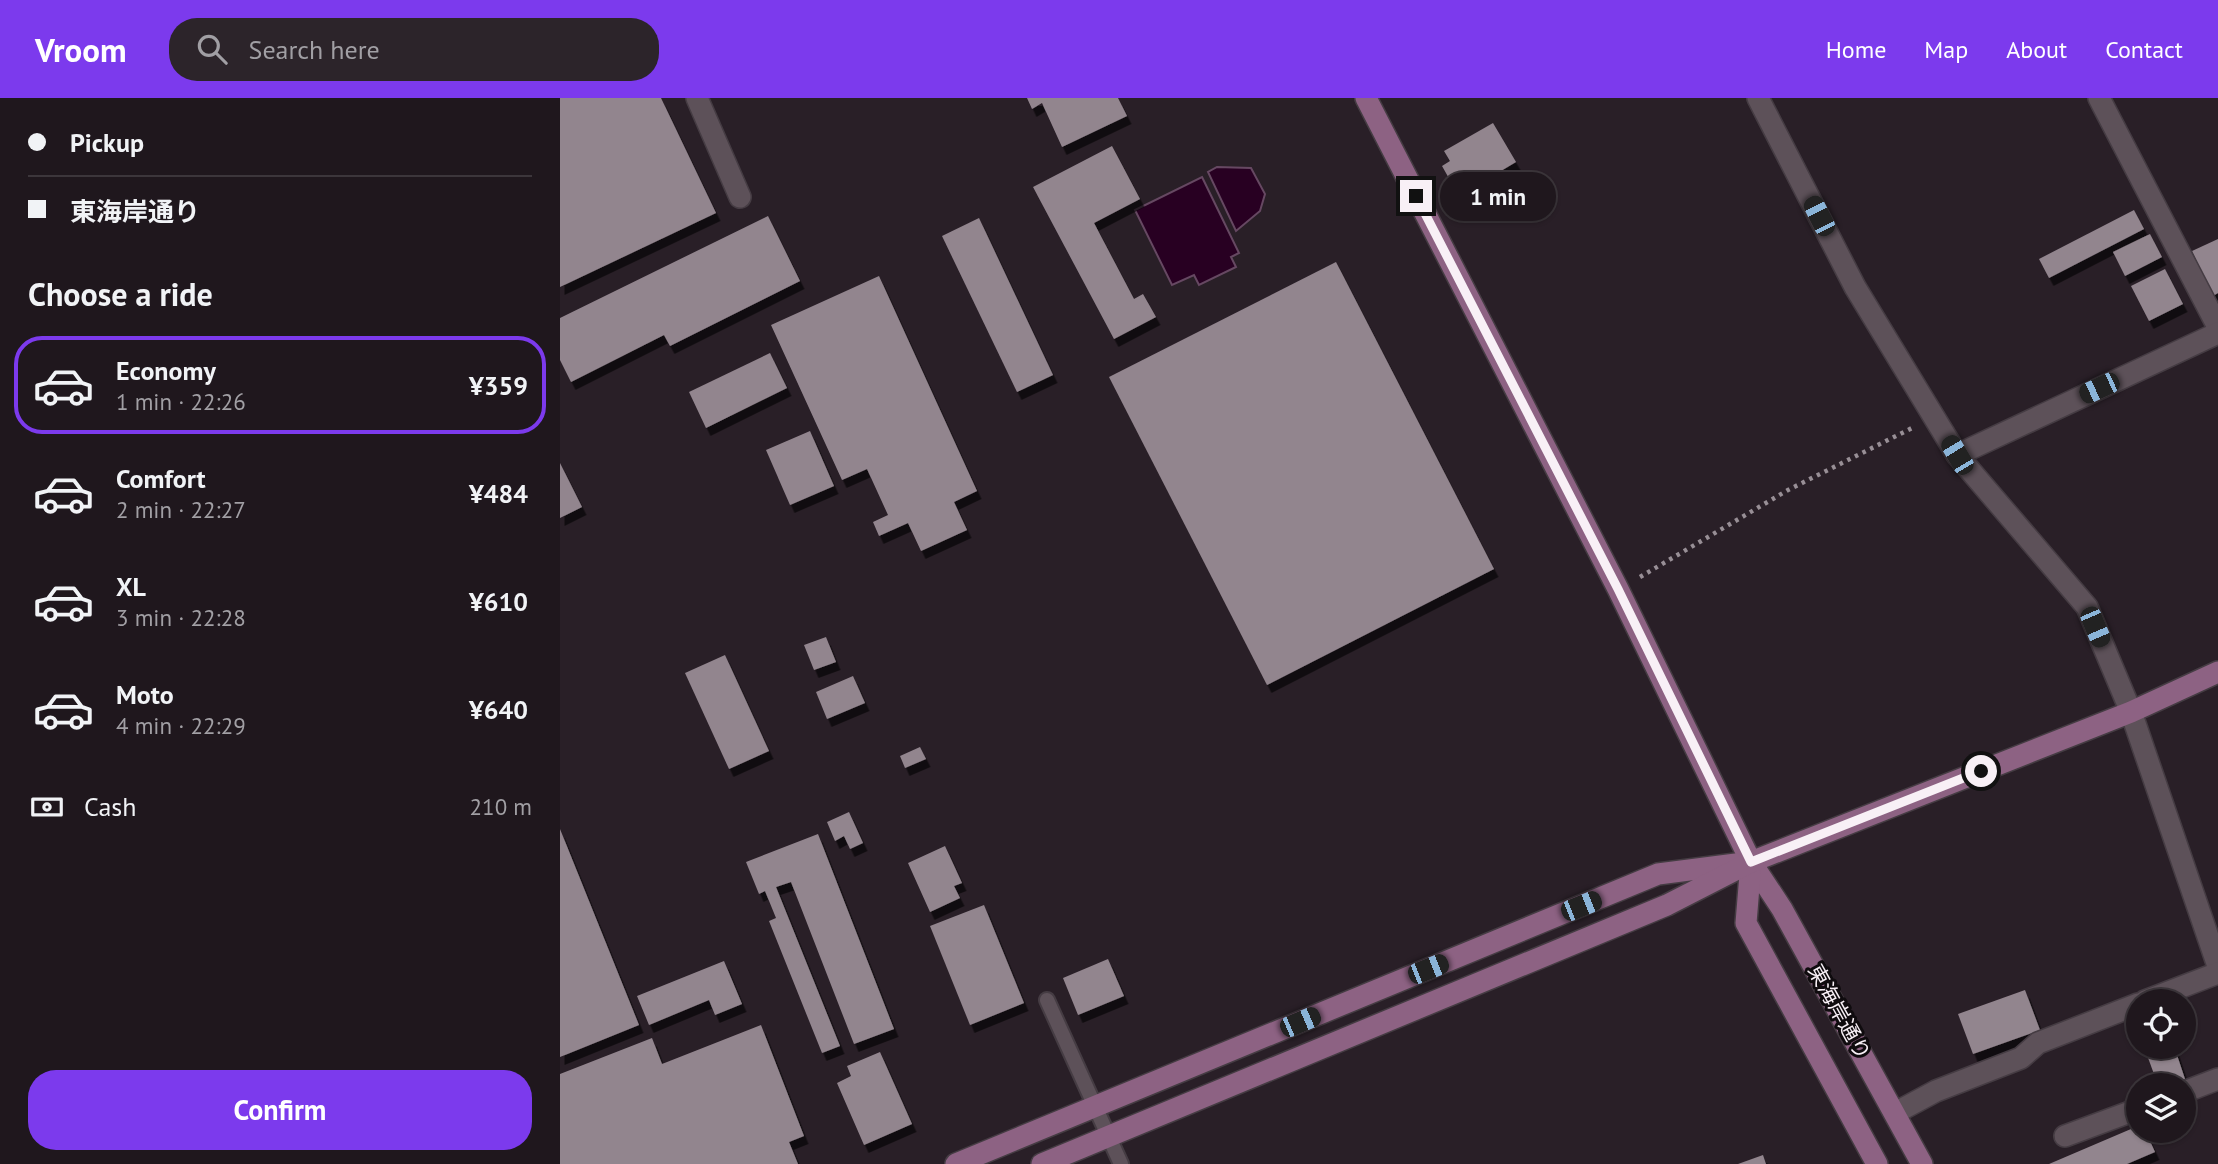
<!DOCTYPE html>
<html lang="en">
<head>
<meta charset="utf-8">
<style>
	:root { --surface:#1f171d; --page:#2c242a; --text:#f1f3f6; --muted:#a19fa4; --line:#3c363b; --accent:#7c3aed }
	body { margin:0; font-family:"PT Sans","Noto Sans JP",sans-serif; background:var(--page); color:var(--text); height:100vh; display:flex; flex-direction:column; font-size:26px; white-space:nowrap }
	* { box-sizing:border-box; margin:0 }
	p { font-size:23px; color:var(--muted) }
	.icon { flex:none; width:38px; height:38px; fill:none; stroke:currentColor; stroke-width:2; stroke-linecap:round; stroke-linejoin:round }
	.map { position:relative; flex:1; overflow:hidden }
	.drawer { display:flex; flex-direction:column; background:var(--surface); width:560px }
	.drawer>* { flex:none }
	.top-card { display:grid; align-content:center; height:154px; padding:0 28px; background:var(--surface) }
	.controls { position:absolute; left:1566px; top:891px; display:grid; gap:14px }
	.controls a { display:grid; place-items:center; width:70px; height:70px; border-radius:50%; background:var(--surface); box-shadow:0 2px 5px #0004,0 0 0 2px var(--line); font-size:35px }
	.end { position:absolute; width:32px; height:32px; margin:-16px; border:9px solid #f8f0f6; background:#111; box-shadow:0 0 0 4px #111 }
	.from { border-radius:50% }
	.bubble { position:absolute; height:49px; border-radius:24px; background:var(--surface); box-shadow:0 2px 5px #0004,0 0 0 2px var(--line); font-size:23px; font-weight:800; line-height:49px; text-align:center }
	.car { position:absolute; width:21px; height:42px; margin:-21px -10px; border-radius:9px; box-shadow:0 0 5px 2px #0007; background:linear-gradient(#222 24%,#8ab4d8 0 40%,#222 0 76%,#8ab4d8 0 86%,#222 0) }
	.top-card b { display:flex; align-items:center; gap:24px; height:66px; font-size:26px }
	.top-card b+b { border-top:2px solid var(--line) }
	.top-card i { width:18px; height:18px; background:var(--text) }
	ul { padding:0; list-style:none }
	li { display:flex; align-items:center; gap:21px; height:98px; margin:0 14px 10px; padding:0 14px; border:4px solid transparent; border-radius:28px }
	li div { flex:1 }
	li b { display:block; font-size:26px }
	li em { font-style:normal; font-weight:800 }
	li.current { border-color:var(--accent) }
	li>.icon { width:63px; height:63px; stroke-width:1.5 }
	h2 { padding:0 28px; font-size:32px; line-height:84px }
	.pay { display:flex; align-items:center; gap:18px; height:77px; padding:0 28px; font-size:26px }
	.pay p { margin-inline-start:auto }
	.primary-button { display:flex; gap:14px; margin-top:auto; padding:14px 28px }
	.primary-button a { flex:1; height:80px; border-radius:28px; background:var(--accent); color:#fff; font-size:28px; font-weight:800; line-height:80px; text-align:center }
	header { display:flex; align-items:center; gap:42px; box-sizing:border-box; height:98px; padding:0 35px; background:var(--accent); color:#fff }
	header strong { font-size:33px }
	nav { display:flex; gap:38px; margin-inline-start:auto; font-size:24px }
	.search { width:490px; height:63px; background:var(--page); display:flex; align-items:center; gap:18px; box-sizing:border-box; padding:0 24px; border-radius:28px; color:var(--muted); font-size:26px }
	main { display:flex; flex:1; min-height:0 }
	.map>svg:first-child { display:block }
</style>
</head>
<body>
<header>
<strong>Vroom</strong>
<div class="search"><svg class="icon" aria-label="search" viewBox="0 0 24 24"><circle cx="10" cy="10" r="6"/><path d="M15 15l6 6"/></svg>Search here</div>
<nav><a>Home</a><a>Map</a><a>About</a><a>Contact</a></nav>
</header>
<main>
<section class="drawer">
<div class="top-card">
<b><i class="from"></i>Pickup</b>
<b><i></i>東海岸通り</b>
</div>
<h2>Choose a ride</h2>
<ul>
<li class="current"><svg class="icon" aria-label="car" viewBox="0 0 24 24"><path d="M5 17H2v-5l4-1 3-4h7l3 4 3 1v5h-3M9 17h6M6 11h13"/><circle cx="7" cy="17" r="2"/><circle cx="17" cy="17" r="2"/></svg><div><b>Economy</b><p>1 min · 22:26</p></div><em>¥359</em></li>
<li><svg class="icon" aria-label="car" viewBox="0 0 24 24"><path d="M5 17H2v-5l4-1 3-4h7l3 4 3 1v5h-3M9 17h6M6 11h13"/><circle cx="7" cy="17" r="2"/><circle cx="17" cy="17" r="2"/></svg><div><b>Comfort</b><p>2 min · 22:27</p></div><em>¥484</em></li>
<li><svg class="icon" aria-label="car" viewBox="0 0 24 24"><path d="M5 17H2v-5l4-1 3-4h7l3 4 3 1v5h-3M9 17h6M6 11h13"/><circle cx="7" cy="17" r="2"/><circle cx="17" cy="17" r="2"/></svg><div><b>XL</b><p>3 min · 22:28</p></div><em>¥610</em></li>
<li><svg class="icon" aria-label="car" viewBox="0 0 24 24"><path d="M5 17H2v-5l4-1 3-4h7l3 4 3 1v5h-3M9 17h6M6 11h13"/><circle cx="7" cy="17" r="2"/><circle cx="17" cy="17" r="2"/></svg><div><b>Moto</b><p>4 min · 22:29</p></div><em>¥640</em></li>
</ul>
<div class="pay"><svg class="icon" aria-label="cash" viewBox="0 0 24 24"><path d="M3 7h18v10H3z"/><circle cx="12" cy="12" r="2"/></svg>Cash<p>210 m</p></div>
<div class="primary-button"><a>Confirm</a></div>
</section>
<div class="map">
<svg width="1658" height="1066" viewBox="0 0 1658 1066">
	<defs>
		<filter id="shadow"><feDropShadow dx="4.5" dy="8" stdDeviation="0" flood-color="#0009"/></filter>
	</defs>
	<rect width="100%" height="100%" fill="#291f27"/>
	<g fill="#280022" stroke="#664862" stroke-width="2">
		<polygon points="657,69 691,70 705,96 700,113 676,133 648,74"/>
		<polygon points="642,79 679,155 671,159 676,169 639,187 634,177 612,187 575,112"/>
	</g>
	<g fill="#92858e" filter="url(#shadow)">
		<polygon points="0,0 101,0 156,115 0,189"/>
		<polygon points="467,0 558,0 567,18 502,49 482,5 472,11"/>
		<polygon points="933,25 956,64 899,98 882,68 890,63 884,53"/>
		<polygon points="552,48 580,101 534,125 574,201 583,196 596,219 554,241 473,89"/>
		<polygon points="1574,112 1584,131 1489,180 1479,161"/>
		<polygon points="208,118 240,183 110,248 104,237 11,284 0,262 0,220"/>
		<polygon points="419,120 493,277 457,294 382,138"/>
		<polygon points="1590,136 1602,159 1565,178 1553,154"/>
		<polygon points="1658,141 1658,195 1653,198 1632,153"/>
		<polygon points="776,164 934,471 707,587 549,279"/>
		<polygon points="1605,171 1623,206 1589,223 1571,188"/>
		<polygon points="319,178 417,393 394,404 407,432 361,453 348,425 319,438 313,424 328,417 307,371 282,382 211,227"/>
		<polygon points="210,255 227,290 146,330 129,294"/>
		<polygon points="250,333 274,388 230,407 206,352"/>
		<polygon points="0,365 22,409 0,420"/>
		<polygon points="266,539 276,564 254,572 244,547"/>
		<polygon points="165,557 209,653 169,671 125,575"/>
		<polygon points="293,578 305,605 267,621 256,594"/>
		<polygon points="360,649 366,661 345,670 340,658"/>
		<polygon points="289,714 303,745 290,751 284,738 275,743 267,724"/>
		<polygon points="0,731 79,927 0,959"/>
		<polygon points="258,736 334,931 294,946 231,784 216,789 280,948 262,955 209,823 216,820 205,793 199,796 186,764"/>
		<polygon points="385,748 402,785 394,788 400,800 370,814 348,765"/>
		<polygon points="424,807 464,905 410,927 370,828"/>
		<polygon points="548,861 564,898 518,917 503,880"/>
		<polygon points="164,863 182,906 155,917 149,902 89,927 77,898"/>
		<polygon points="1465,892 1480,932 1413,956 1398,916"/>
		<polygon points="201,927 244,1038 229,1044 238,1066 0,1066 0,976 92,940 102,966"/>
		<polygon points="1614,948 1626,984 1618,987 1598,987 1587,957"/>
		<polygon points="320,954 352,1026 304,1047 277,985 291,978 287,968"/>
		<polygon points="1578,1028 1578,1032 1585,1032 1595,1054 1567,1066 1489,1066"/>
		<polygon points="1203,1057 1206,1066 1178,1066"/>
	</g>
	<g fill="none" stroke-linecap="round" stroke-linejoin="round">
		<defs>
			<polyline id="lane" points="487,902 561,1066"/>
			<g id="street">
				<polyline points="137,0 180,99"/>
				<polyline points="1198,0 1295,189 1397,357 1527,509 1571,614 1658,868"/>
				<polyline points="1539,0 1658,229"/>
				<polyline points="1397,357 1658,235"/>
				<polyline points="1585,903 1658,875"/>
				<polyline points="1624,994 1658,981"/>
				<polyline points="1335,1015 1376,993 1461,960 1478,945 1578,906"/>
				<polyline points="1505,1038 1578,1011"/>
			</g>
			<g id="secondary">
				<polyline points="806,0 1058,491 1191,764 1222,811 1362,1066"/>
				<polyline points="1191,764 1186,825 1317,1066"/>
				<polyline points="396,1066 1098,776 1176,766"/>
				<polyline points="482,1066 1107,807 1191,764 1571,614 1658,574"/>
			</g>
		</defs>
		<use href="#lane" stroke="#453c43" stroke-width="18"/>
		<use href="#street" stroke="#453c43" stroke-width="24"/>
		<use href="#secondary" stroke="#453c43" stroke-width="24"/>
		<polyline stroke="#988f96" stroke-width="4.5" stroke-dasharray="3.5 5" stroke-linecap="butt" points="1080,479 1228,392 1352,330"/>
		<use href="#lane" stroke="#5d5159" stroke-width="14"/>
		<use href="#street" stroke="#5d5159" stroke-width="21"/>
		<use href="#secondary" stroke="#8d6283" stroke-width="21"/>
	</g>
	<g fill="none" stroke-linecap="round" stroke-linejoin="round">
		<polyline stroke="#f8f0f6" stroke-width="9" points="856,98 1058,491 1191,764 1421,673"/>
	</g>
	<g text-anchor="middle" stroke-width="6" stroke-linejoin="round" paint-order="stroke">
		<g font-size="21" fill="#f8f0f6" stroke="#0f0b0e">
			<text transform="translate(1279 914) rotate(61)" y="7">東海岸通り</text>
		</g>
	</g>
</svg>
<div class="controls">
<a><svg class="icon" aria-label="locate" viewBox="0 0 24 24"><circle cx="12" cy="12" r="6"/><path d="M12 2v4M12 18v4M2 12h4M18 12h4"/></svg></a>
<a><svg class="icon" aria-label="layers" viewBox="0 0 24 24"><path d="M12 4l9 5-9 5-9-5zM3 14l9 5 9-5"/></svg></a>
</div>
<i class="end from" style="left:1421px;top:673px"></i>
<i class="end" style="left:856px;top:98px"></i>
<div class="bubble" style="left:880px;top:74px;width:116px">1 min</div>
<i class="car" style="left:1259px;top:118px;rotate:333deg"></i>
<i class="car" style="left:1539px;top:290px;rotate:245deg"></i>
<i class="car" style="left:1397px;top:357px;rotate:329deg"></i>
<i class="car" style="left:1535px;top:529px;rotate:157deg"></i>
<i class="car" style="left:1021px;top:808px;rotate:68deg"></i>
<i class="car" style="left:868px;top:871px;rotate:68deg"></i>
<i class="car" style="left:740px;top:924px;rotate:67deg"></i>
</div>
</main>
</body>
</html>
